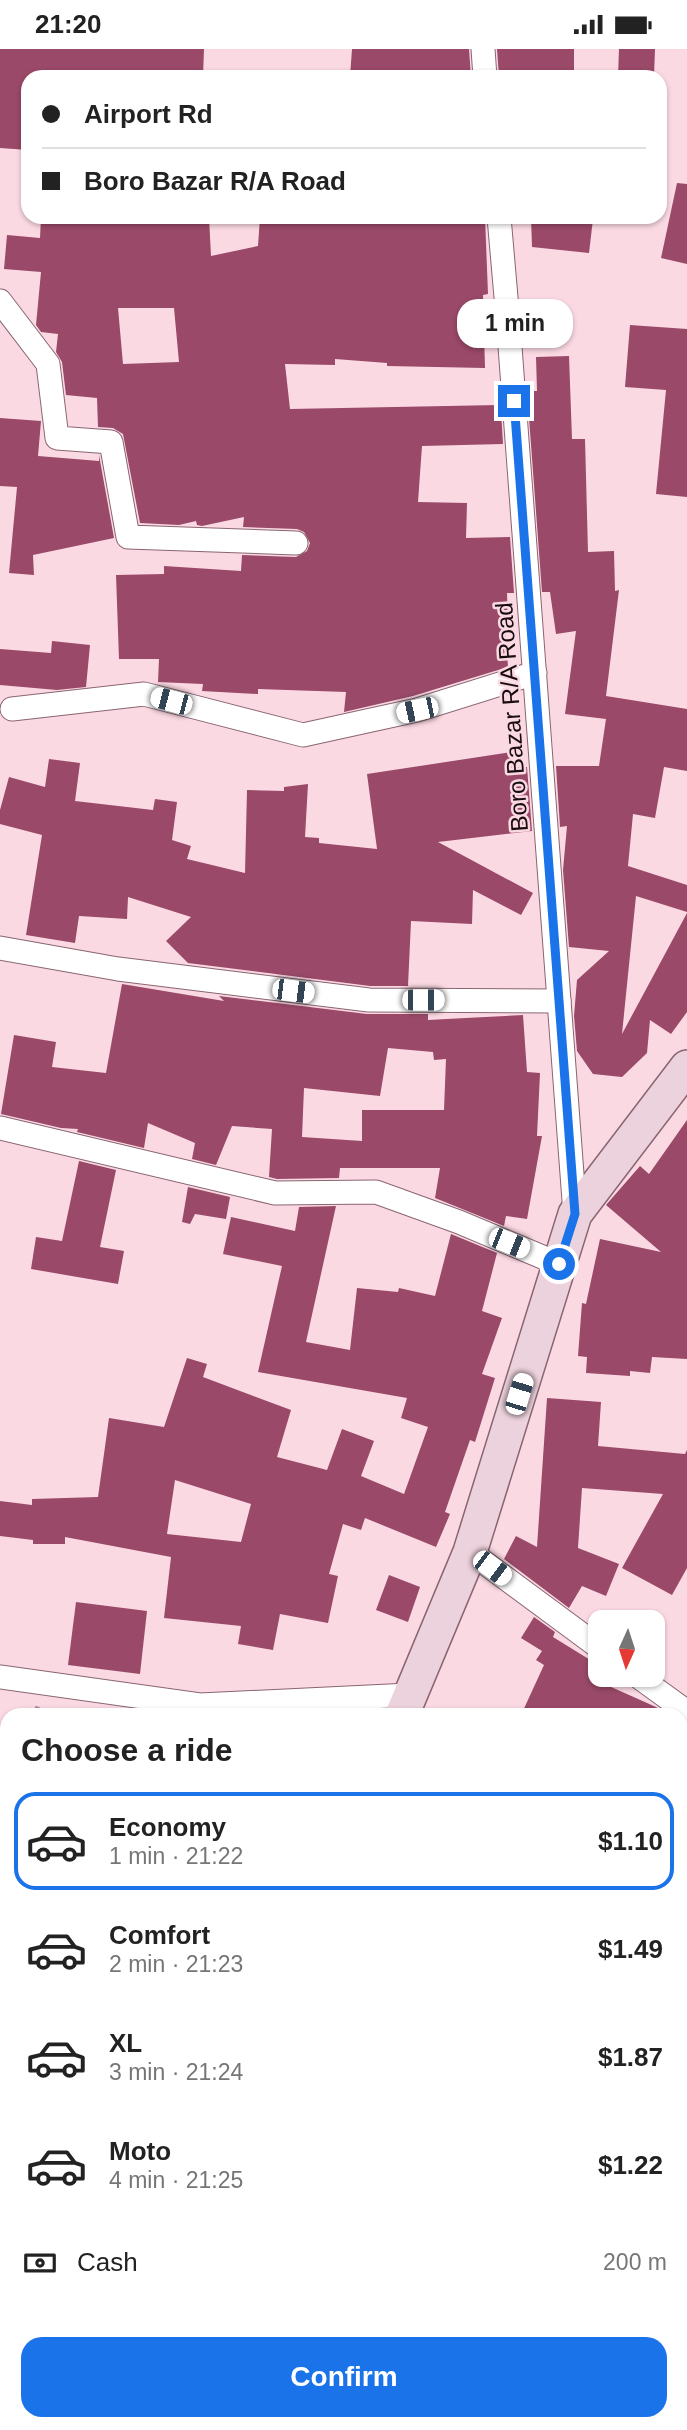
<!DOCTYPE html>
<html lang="en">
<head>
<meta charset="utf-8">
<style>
	:root { --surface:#fff; --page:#f6f6f6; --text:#222; --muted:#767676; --line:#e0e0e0; --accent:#1a73e8 }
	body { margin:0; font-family:Arial,sans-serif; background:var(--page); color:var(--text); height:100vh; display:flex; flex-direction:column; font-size:26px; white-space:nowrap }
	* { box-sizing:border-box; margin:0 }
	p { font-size:23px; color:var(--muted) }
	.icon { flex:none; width:38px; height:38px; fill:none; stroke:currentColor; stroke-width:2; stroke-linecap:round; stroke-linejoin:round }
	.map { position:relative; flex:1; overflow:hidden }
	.sheet { position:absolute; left:0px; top:1659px; width:688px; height:723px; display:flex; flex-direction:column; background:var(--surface); border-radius:21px 21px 0 0; box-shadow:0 2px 5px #0004 }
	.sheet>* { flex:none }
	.hud { position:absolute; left:21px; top:21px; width:646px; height:154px; border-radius:21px; box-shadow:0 2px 5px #0004; display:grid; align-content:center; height:154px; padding:0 21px; background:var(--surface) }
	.needle { width:46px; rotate:183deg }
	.fabs { position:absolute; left:588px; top:1561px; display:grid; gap:14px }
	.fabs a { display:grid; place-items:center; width:77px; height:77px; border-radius:14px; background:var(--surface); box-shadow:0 2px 5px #0004; font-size:35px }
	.end { position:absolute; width:32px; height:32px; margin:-16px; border:9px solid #1a73e8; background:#fff; box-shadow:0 0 0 4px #fff }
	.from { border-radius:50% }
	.bubble { position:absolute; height:49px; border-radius:21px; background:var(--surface); box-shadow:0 2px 5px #0004; font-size:23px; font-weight:600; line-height:49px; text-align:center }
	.car { position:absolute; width:21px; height:42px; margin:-21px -10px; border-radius:9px; box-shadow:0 0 5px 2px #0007; background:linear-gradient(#fff 24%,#345 0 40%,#fff 0 76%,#345 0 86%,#fff 0) }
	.hud b { display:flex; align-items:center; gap:24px; height:66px; font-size:26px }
	.hud b+b { border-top:2px solid var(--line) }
	.hud i { width:18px; height:18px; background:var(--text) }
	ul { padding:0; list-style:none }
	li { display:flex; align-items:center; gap:21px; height:98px; margin:0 14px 10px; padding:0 7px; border:4px solid transparent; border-radius:21px }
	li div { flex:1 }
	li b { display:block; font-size:26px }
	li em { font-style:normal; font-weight:600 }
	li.on { border-color:var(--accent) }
	li>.icon { width:63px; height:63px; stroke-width:1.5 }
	h2 { padding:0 21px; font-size:32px; line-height:84px }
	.pay { display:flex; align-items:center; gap:18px; height:77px; padding:0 21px; font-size:26px }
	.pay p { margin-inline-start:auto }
	.cta { display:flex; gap:14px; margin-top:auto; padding:14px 21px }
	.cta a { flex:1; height:80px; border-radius:21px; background:var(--accent); color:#fff; font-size:28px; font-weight:600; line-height:80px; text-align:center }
	.status { display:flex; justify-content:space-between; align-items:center; height:49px; padding:0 35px; background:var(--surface); direction:ltr }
	.status svg { height:19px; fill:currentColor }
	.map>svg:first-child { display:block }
</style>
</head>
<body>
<div class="status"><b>21:20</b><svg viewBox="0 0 49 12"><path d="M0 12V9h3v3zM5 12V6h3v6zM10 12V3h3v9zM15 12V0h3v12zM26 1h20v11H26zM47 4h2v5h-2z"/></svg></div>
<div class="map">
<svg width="687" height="2381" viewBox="0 0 687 2381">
	<rect width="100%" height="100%" fill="#fbd9e3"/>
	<g fill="#9a4968" fill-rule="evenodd">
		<polygon points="0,0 204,0 203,28 28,28 28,101 0,99"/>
		<polygon points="352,0 469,0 471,28 350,28"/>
		<polygon points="497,0 574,0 574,28 499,28"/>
		<polygon points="619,0 655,0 654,28 618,28"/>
		<polygon points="677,134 687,135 687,215 661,209"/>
		<path d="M 41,168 L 209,168 L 211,207 L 258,197 L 260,168 L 485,168 L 488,245 L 483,246 L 485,319 L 387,317 L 387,314 L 335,310 L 335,316 L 285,315 L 290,360 L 499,356 L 500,345 L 503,395 L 422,397 L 418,453 L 467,454 L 466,489 L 510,488 L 514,544 L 507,544 L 508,578 L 505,578 L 508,618 L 413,647 L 344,663 L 346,643 L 258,640 L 258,645 L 202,642 L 203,635 L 158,633 L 159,610 L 119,610 L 116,526 L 164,525 L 164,517 L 241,522 L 242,506 L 296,508 L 307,502 L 310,494 L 304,483 L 297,480 L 243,478 L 244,468 L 202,477 L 197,476 L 196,472 L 179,476 L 140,474 L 123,385 L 113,379 L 98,378 L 97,349 L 66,346 L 62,313 L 56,303 L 58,285 L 41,283 L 36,276 L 41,223 L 4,220 L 7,186 L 40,189 ZM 118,259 L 174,259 L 179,313 L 123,315 Z"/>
		<polygon points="531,168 593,170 589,204 532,198"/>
		<polygon points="630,276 687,280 687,448 656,445 666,341 625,338"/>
		<polygon points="569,307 572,390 585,390 588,503 614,502 615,542 619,541 606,647 687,660 687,722 664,718 655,769 633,765 628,817 687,836 687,863 636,847 622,985 687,864 687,963 671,985 650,971 647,1004 622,1028 593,1025 577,1002 574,967 577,931 609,902 569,898 563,821 567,777 560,778 556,717 599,717 606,670 565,665 576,582 556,585 550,543 542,543 527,342 537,342 536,308"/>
		<polygon points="0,369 41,372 38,407 99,412 99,406 114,489 33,506 34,526 9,524 17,438 0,437"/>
		<polygon points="52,592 90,596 86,638 57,641 0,636 0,600 51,604"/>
		<polygon points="512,703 514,718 527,718 532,782 438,793 533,844 521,866 473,841 472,875 411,872 408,937 370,937 188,914 166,892 191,868 128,848 127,870 79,867 75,894 26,886 42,786 0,775 0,761 9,728 45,738 49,710 80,714 75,752 153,761 155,750 177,753 172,791 191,797 187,810 245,824 247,741 284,742 284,738 308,735 305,788 319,789 319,794 377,800 367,725"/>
		<path d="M 122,935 L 224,952 L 219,947 L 367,965 L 428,965 L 428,971 L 523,966 L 527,1023 L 540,1024 L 537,1087 L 542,1087 L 527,1170 L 506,1167 L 504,1177 L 435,1149 L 440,1119 L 340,1119 L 339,1129 L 277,1130 L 269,1128 L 272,1080 L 232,1077 L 216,1116 L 192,1110 L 195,1094 L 148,1074 L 144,1099 L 77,1083 L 78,1080 L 61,1079 L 1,1065 L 14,986 L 56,993 L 52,1018 L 106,1024 ZM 388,999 L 433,1003 L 434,1011 L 446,1010 L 444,1061 L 362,1061 L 362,1092 L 302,1088 L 304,1039 L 380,1047 Z"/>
		<polygon points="687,1071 687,1310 652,1308 650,1324 630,1322 630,1327 586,1324 587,1308 578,1307 582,1254 586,1255 600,1190 661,1203 606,1156 640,1117 649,1125"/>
		<polygon points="79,1112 116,1121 100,1198 124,1202 118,1235 31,1220 36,1188 62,1192"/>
		<polygon points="188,1138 230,1148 226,1170 195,1165 190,1175 182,1173"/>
		<path d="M 336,1157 L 306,1293 L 350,1301 L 357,1239 L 398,1243 L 399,1239 L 435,1247 L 451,1185 L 497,1204 L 482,1262 L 502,1269 L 482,1325 L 495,1329 L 475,1393 L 470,1391 L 445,1463 L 450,1465 L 436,1498 L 365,1469 L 361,1481 L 343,1475 L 329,1525 L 338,1527 L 328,1574 L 280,1565 L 273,1601 L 238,1595 L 241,1577 L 164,1569 L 171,1508 L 65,1488 L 65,1495 L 33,1495 L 33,1491 L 0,1487 L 0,1452 L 32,1456 L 32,1450 L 98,1448 L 109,1369 L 164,1378 L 187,1309 L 207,1315 L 203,1328 L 291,1361 L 277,1408 L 327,1421 L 342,1380 L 374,1392 L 361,1427 L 404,1445 L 428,1378 L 401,1369 L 407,1349 L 258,1323 L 282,1217 L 223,1205 L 231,1168 L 295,1182 L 299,1158 ZM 175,1431 L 251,1455 L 241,1493 L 167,1485 Z"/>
		<polygon points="547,1349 601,1353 598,1397 685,1405 687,1401 687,1519 672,1546 622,1519 663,1445 582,1439 578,1499 619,1515 606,1547 582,1537 569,1559 504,1510 516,1487 537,1498"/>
		<polygon points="389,1526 420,1538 408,1573 376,1561"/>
		<polygon points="76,1553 147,1562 140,1625 68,1616"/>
		<polygon points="534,1568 555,1583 553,1588 600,1617 600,1633 656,1658 667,1666 521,1666 544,1616 536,1611 542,1602 521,1589"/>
	</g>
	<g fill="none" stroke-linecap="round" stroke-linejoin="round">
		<defs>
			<g id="street">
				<polyline points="483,0 485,28"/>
				<polyline points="499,168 508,271 575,1165"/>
				<polyline points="0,252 48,315 57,389 111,393 128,488 296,494"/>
				<polyline points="12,660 144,645 303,686 417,661 535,624"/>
				<polyline points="0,899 118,920 369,951 559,952"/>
				<polyline points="0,1079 275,1144 376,1143 459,1173 559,1215"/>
				<polyline points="470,1503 600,1599"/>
				<polyline points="636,1626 687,1663"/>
				<polyline points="0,1628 200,1656 410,1646"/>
				<polyline points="0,1897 7,1899"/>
			</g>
			<g id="secondary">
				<polyline points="402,1666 470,1503 575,1165 687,1018"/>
				<polyline points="88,2381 90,2375"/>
			</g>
		</defs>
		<use href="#street" stroke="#896571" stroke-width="25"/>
		<use href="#secondary" stroke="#896571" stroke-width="36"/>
		<g stroke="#a88e96" stroke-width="4.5" stroke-dasharray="2 5" stroke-linecap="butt">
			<polyline points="35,1666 38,1656"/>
			<polyline points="0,1769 7,1758"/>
			<polyline points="0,2198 7,2191"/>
			<polyline points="0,2254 7,2258"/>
			<polyline points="0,2344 7,2336"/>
		</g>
		<use href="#street" stroke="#fff" stroke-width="23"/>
		<use href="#secondary" stroke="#ecd2dc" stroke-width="33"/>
	</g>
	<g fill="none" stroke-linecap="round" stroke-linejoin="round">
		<polyline stroke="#1a73e8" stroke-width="9" points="514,352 575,1165 559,1215"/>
	</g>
	<g text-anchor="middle" stroke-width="5" stroke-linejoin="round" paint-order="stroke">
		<g font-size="24" fill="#1a0d11" stroke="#fbd9e3">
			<text transform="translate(512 668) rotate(-94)" y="8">Boro Bazar R/A Road</text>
		</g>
	</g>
</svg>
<div class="fabs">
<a><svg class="needle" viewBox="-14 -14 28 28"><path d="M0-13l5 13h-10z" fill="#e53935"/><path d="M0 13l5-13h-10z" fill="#767676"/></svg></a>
</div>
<i class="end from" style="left:559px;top:1215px"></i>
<i class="end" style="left:514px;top:352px"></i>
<div class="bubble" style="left:457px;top:250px;width:116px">1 min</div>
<i class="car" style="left:171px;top:652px;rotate:285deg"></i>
<i class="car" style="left:417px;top:661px;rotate:258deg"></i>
<i class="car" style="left:293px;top:942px;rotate:97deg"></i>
<i class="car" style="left:423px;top:951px;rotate:90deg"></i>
<i class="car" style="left:509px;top:1194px;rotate:112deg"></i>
<i class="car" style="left:519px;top:1345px;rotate:17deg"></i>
<i class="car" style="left:492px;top:1519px;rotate:127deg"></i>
<div class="hud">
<b><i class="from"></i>Airport Rd</b>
<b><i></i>Boro Bazar R/A Road</b>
</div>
<section class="sheet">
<h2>Choose a ride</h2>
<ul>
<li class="on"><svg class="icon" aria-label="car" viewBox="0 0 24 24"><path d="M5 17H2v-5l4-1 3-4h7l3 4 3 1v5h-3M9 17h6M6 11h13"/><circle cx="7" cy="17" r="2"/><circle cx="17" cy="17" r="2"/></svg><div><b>Economy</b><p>1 min · 21:22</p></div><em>$1.10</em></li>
<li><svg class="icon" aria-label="car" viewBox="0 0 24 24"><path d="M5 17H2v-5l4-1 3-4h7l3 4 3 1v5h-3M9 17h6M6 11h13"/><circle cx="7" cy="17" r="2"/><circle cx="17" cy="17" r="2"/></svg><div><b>Comfort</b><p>2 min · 21:23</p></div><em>$1.49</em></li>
<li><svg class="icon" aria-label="car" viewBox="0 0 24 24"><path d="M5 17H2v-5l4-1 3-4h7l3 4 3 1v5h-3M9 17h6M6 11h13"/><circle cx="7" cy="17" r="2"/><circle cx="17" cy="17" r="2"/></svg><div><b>XL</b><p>3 min · 21:24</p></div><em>$1.87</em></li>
<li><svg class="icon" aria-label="car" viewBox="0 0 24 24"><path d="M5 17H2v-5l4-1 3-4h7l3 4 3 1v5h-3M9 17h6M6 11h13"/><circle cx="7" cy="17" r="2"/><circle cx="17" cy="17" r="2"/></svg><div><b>Moto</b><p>4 min · 21:25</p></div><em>$1.22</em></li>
</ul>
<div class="pay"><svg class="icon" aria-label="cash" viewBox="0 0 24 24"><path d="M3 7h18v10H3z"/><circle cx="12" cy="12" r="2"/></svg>Cash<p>200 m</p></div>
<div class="cta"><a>Confirm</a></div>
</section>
</div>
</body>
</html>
